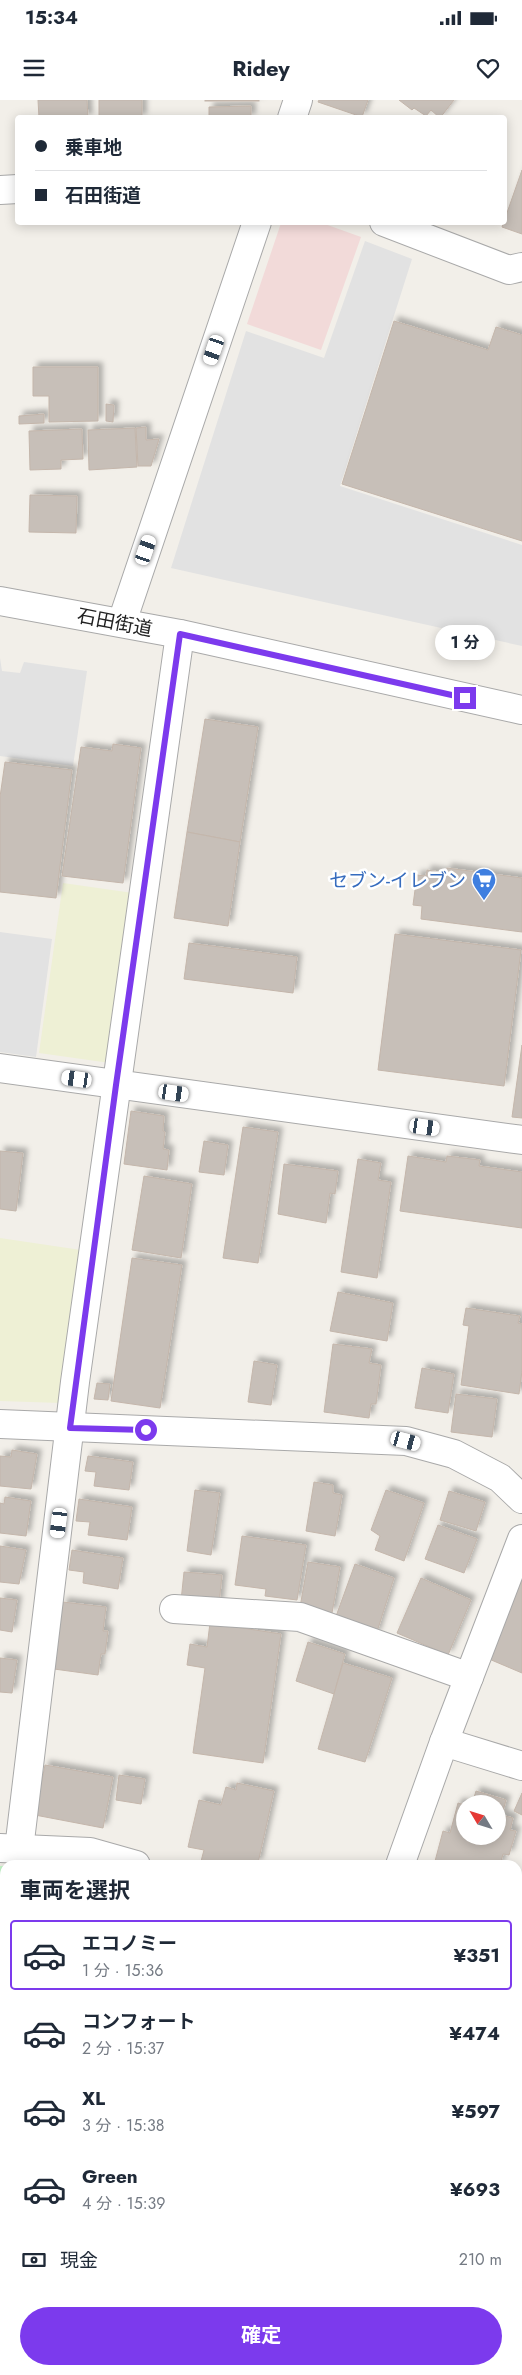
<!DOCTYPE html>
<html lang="ja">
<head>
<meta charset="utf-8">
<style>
	:root { --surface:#fff; --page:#f2f2f3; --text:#1f2937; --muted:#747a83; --line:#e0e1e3; --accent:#7c3aed }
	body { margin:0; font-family:Jost,"Noto Sans JP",sans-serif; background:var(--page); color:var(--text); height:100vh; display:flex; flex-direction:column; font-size:19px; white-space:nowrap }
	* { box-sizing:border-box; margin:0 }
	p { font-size:16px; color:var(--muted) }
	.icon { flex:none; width:28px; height:28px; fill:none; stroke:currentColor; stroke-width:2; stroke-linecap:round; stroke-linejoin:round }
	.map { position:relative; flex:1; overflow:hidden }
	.drawer { position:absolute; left:0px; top:1760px; width:522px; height:515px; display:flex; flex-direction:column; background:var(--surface); border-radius:15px 15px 0 0; box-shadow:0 2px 12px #0003 }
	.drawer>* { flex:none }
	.banner { position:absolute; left:15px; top:15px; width:492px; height:110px; border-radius:5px; box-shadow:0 2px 12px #0003; display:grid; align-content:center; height:110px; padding:0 20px; background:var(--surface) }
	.needle { width:32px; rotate:308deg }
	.tools { position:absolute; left:456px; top:1695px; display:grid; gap:10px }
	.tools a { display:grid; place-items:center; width:50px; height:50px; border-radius:50%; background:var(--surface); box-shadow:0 2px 12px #0003; font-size:25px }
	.end { position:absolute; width:22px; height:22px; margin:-11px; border:6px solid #7c3aed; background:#fff; box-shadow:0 0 0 2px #fff }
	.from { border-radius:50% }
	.bubble { position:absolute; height:35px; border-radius:18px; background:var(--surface); box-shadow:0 2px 12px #0003; font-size:16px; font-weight:700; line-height:35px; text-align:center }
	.car { position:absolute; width:15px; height:30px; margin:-15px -8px; border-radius:6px; box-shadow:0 0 4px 1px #0007; background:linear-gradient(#fff 24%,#345 0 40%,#fff 0 76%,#345 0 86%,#fff 0) }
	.banner b { display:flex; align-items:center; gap:18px; height:48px; font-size:19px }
	.banner b+b { border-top:1px solid var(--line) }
	.banner i { width:12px; height:12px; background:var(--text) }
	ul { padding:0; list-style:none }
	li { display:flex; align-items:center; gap:15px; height:70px; margin:0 10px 8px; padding:0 10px; border:2px solid transparent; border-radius:5px }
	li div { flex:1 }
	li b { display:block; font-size:19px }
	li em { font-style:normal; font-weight:700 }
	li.selected { border-color:var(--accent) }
	li>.icon { width:45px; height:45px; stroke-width:1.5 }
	h2 { padding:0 20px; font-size:22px; line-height:60px }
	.pay { display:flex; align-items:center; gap:12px; height:55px; padding:0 20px; font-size:19px }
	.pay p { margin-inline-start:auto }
	.action { display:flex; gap:10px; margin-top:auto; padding:10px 20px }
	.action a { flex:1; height:58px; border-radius:30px; background:var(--accent); color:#fff; font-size:20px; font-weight:700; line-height:58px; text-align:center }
	.status { display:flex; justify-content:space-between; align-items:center; height:35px; padding:0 25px; background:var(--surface); direction:ltr }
	.status svg { height:14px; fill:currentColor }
	header { display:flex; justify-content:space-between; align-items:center; height:65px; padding:0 20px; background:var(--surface); font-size:22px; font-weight:700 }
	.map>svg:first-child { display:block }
</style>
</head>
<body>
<div class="status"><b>15:34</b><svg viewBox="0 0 49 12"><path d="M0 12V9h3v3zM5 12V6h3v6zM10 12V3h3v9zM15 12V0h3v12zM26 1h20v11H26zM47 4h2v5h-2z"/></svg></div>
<header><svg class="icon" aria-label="menu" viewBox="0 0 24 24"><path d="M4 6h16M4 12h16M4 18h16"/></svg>Ridey<svg class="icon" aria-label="heart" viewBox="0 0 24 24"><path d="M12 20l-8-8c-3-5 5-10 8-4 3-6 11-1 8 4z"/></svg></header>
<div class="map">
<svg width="522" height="2275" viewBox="0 0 522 2275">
	<defs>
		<filter id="shadow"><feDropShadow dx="4.5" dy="-4.5" stdDeviation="2.5" flood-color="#0004"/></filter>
	</defs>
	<rect width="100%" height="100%" fill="#f2efe9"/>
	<polygon fill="#f2dad9" points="281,123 322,123 361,137 321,250 247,224"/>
	<g fill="#eef0d5">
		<polygon points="63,783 133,793 110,963 39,953"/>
		<polygon points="0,1138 81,1150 61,1303 0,1301"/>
	</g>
	<polygon fill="#c8facc" points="0,1766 5,1766 5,1940 0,1931"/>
	<g fill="#e2e2e2">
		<polygon points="365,141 412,159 340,386 522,445 522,546 171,468 246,231 324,258"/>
		<polygon points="0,558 2,571 20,573 24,562 87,571 73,666 0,656"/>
		<polygon points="0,832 52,839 36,957 0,952"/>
	</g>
	<polygon fill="#aad3df" points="0,2229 5,2237 5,2270 26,2270 30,2275 0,2275"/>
	<g fill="#c7bfb8" stroke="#c4b6ab" filter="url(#shadow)">
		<polygon points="38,0 87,0 88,18 39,18"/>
		<rect x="99" y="0" width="43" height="18"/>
		<rect x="205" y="0" width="54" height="1"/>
		<polygon points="319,0 368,0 362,17 318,2"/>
		<polygon points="399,0 454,0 440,18 431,10 426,16 414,8 412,10"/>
		<polygon points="251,6 251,18 209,18 209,7"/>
		<polygon points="522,70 522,134 502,127"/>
		<polygon points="394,221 488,250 496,227 522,235 522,441 342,384"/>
		<polygon points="33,267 98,267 98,321 49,322 49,296 33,296"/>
		<polygon points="106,304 114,305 113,322 106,321"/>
		<polygon points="44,314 44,323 19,324 19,316"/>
		<polygon points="146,327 146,340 159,339 151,366 138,366 136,328"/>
		<polygon points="135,328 137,367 89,370 88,330"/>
		<polygon points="82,329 83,359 61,360 61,369 30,370 29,331"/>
		<polygon points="30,395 77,396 76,433 29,432"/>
		<polygon points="205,619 258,627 240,742 187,732"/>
		<polygon points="113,644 141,648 123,783 62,776 81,647 112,651"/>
		<polygon points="5,662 72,670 56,798 0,792 0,697"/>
		<polygon points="187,732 240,742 228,826 174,818"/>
		<polygon points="447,768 522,778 522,832 421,819 422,806 413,805 417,775 426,776 427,770 446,773"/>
		<polygon points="395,834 521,850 504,986 378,970"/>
		<polygon points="189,843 297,857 293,893 184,879"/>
		<polygon points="522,945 522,1018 512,1017"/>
		<polygon points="131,1011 164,1016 163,1031 165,1032 163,1049 169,1050 167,1070 124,1064"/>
		<polygon points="243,1027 278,1032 258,1163 223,1158"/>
		<polygon points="204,1041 228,1045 224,1075 199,1072"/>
		<polygon points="0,1051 23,1053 16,1111 0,1109"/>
		<polygon points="408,1056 446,1062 447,1056 480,1060 479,1066 522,1072 522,1128 400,1111"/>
		<polygon points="358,1059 381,1063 378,1080 391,1082 377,1178 341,1172"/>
		<polygon points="284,1064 338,1071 335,1094 330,1093 326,1123 278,1114"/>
		<polygon points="144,1076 192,1084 181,1158 132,1150"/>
		<polygon points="132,1158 182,1165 160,1308 111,1301"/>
		<polygon points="338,1192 393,1203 387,1241 330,1231"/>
		<polygon points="466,1208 520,1216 518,1223 522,1224 522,1271 519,1294 461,1285 469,1226 463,1225"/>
		<polygon points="333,1244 372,1249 369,1263 381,1265 376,1304 371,1304 369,1318 324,1312"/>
		<polygon points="254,1261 277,1265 271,1305 248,1302"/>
		<polygon points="422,1268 454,1274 448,1313 415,1308"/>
		<polygon points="97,1283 110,1284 108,1300 94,1299"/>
		<polygon points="456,1294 497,1299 492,1337 451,1332"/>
		<polygon points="12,1350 37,1354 31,1389 0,1386 0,1356 11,1357"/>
		<polygon points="88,1356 133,1362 129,1390 94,1386 96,1372 85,1371"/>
		<polygon points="314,1382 333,1385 333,1393 342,1395 335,1436 306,1431"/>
		<polygon points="195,1390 220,1393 211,1455 187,1451"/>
		<polygon points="386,1390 424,1403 404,1461 375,1450 380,1436 371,1430"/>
		<polygon points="449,1391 485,1402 476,1431 440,1420"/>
		<polygon points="5,1397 31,1401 26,1436 0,1433 0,1403 4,1404"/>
		<polygon points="79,1399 132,1407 127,1440 88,1435 90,1422 76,1421"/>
		<polygon points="438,1425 477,1439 464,1473 425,1459"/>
		<polygon points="242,1436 306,1445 297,1500 265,1496 266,1489 235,1485"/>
		<polygon points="0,1446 26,1450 19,1484 0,1482"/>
		<polygon points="72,1450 123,1458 118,1489 83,1483 84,1472 69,1470"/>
		<polygon points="308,1462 340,1467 332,1513 300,1507"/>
		<polygon points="355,1464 394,1478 376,1535 335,1519"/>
		<polygon points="184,1472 222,1475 219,1504 181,1501"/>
		<polygon points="421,1478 471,1500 448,1555 397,1533"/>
		<polygon points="522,1479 522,1573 489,1559"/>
		<polygon points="0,1498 17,1500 12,1532 0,1530"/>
		<polygon points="63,1502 106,1507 103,1531 108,1531 105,1554 101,1554 98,1575 54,1569"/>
		<polygon points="210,1523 281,1534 263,1663 193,1653 205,1568 187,1565 190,1544 207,1547"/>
		<polygon points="308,1542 345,1554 334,1594 296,1581"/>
		<polygon points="0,1558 17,1560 12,1593 0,1592"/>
		<polygon points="343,1563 392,1578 365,1662 318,1649"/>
		<polygon points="45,1665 113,1677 103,1728 35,1715"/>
		<polygon points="119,1675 145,1679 141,1704 116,1700"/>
		<polygon points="237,1683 274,1691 258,1763 253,1762 252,1765 200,1765 204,1750 188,1747 199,1700 221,1705 226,1687 236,1690"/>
		<polygon points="476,1691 506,1700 502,1715 513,1718 510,1730 516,1731 509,1755 503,1754 500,1765 434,1765 443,1731 450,1733 458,1703 465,1705 465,1736 498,1736 498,1704 472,1704"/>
		<polygon points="522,1693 522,1715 514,1711"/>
		<polygon points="0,1961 5,1967 5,2029 0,2023"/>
		<polygon points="518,2044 522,2045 518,2073"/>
		<polygon points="518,2238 522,2238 522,2251 518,2239"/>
		<polygon points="182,2270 234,2270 230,2275 189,2275"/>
		<polygon points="300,2270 317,2270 313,2275 307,2275"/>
		<polygon points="344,2270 389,2270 386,2275 341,2275"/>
		<polygon points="400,2270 452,2270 451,2275 417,2275"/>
		<polygon points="459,2270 497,2270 495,2275 457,2275"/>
	</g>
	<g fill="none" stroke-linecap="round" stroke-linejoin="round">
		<defs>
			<g id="minor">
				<polyline points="292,18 298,0"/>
				<polyline points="0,90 18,89"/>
				<polyline points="384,122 509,170 522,167"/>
				<polyline points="122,522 257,122"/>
				<polyline points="0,968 522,1040"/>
				<polyline points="0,1324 406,1341 454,1354 500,1378 522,1399"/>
				<polyline points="522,1439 444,1642 522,1666"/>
				<polyline points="174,1509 300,1517 469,1577"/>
				<polyline points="0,1748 90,1752 136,1765"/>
				<polyline points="19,1749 75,1282 180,534"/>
				<polyline points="400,1765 444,1642"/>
				<polyline points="518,1946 522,1951"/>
				<polyline points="518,1995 522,1995"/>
				<polyline points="518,2137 522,2113"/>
				<polyline points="0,2188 5,2196"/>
				<polyline points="53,2270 57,2275"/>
				<polyline points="273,2270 281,2275"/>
				<polyline points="518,2270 519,2275"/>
			</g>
			<polyline id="tertiary" points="0,501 180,534 522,610"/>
		</defs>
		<use href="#minor" stroke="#a9a9a9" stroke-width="30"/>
		<use href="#tertiary" stroke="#a9a9a9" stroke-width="30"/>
		<use href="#minor" stroke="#fff" stroke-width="28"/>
		<use href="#tertiary" stroke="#fff" stroke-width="28"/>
	</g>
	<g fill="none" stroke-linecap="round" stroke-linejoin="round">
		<polyline stroke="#7c3aed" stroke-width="6" points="146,1330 70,1328 116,985 180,534 465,598"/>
	</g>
	<defs>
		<symbol id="supermarket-pin" viewBox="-11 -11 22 30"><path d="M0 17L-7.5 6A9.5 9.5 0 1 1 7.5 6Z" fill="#3f7fe0" stroke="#fff"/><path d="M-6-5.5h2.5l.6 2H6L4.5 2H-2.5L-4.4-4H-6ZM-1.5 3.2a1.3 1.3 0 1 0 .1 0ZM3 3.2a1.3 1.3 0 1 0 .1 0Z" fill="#fff"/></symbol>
	</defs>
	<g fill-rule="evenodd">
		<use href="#supermarket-pin" x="470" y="766" width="28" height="38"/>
	</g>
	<g text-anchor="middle" stroke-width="5" stroke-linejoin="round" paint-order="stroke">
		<g font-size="19" fill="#222" stroke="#fff">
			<text transform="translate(115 522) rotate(11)" y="7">石田街道</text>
		</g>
		<g font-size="19" fill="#366cbe" stroke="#fff" text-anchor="end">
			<text x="466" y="787">セブン-イレブン</text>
		</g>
	</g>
</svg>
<div class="tools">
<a><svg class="needle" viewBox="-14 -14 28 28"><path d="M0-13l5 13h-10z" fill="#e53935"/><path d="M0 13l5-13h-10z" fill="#747a83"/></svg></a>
</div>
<i class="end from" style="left:146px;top:1330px"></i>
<i class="end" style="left:465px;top:598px"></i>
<div class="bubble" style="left:435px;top:525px;width:60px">1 分</div>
<i class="car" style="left:214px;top:250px;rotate:199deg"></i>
<i class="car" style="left:146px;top:450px;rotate:19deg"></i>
<i class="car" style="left:77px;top:979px;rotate:278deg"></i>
<i class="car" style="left:174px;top:993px;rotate:98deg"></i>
<i class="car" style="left:425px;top:1027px;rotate:98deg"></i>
<i class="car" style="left:406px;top:1341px;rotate:105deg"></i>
<i class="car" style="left:59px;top:1423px;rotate:187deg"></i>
<div class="banner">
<b><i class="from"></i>乗車地</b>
<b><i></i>石田街道</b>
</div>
<section class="drawer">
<h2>車両を選択</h2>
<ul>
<li class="selected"><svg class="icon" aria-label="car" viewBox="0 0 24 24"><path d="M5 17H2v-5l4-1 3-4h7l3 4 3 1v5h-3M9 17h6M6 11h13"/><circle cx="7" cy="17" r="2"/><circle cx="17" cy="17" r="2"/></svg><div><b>エコノミー</b><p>1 分 · 15:36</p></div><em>¥351</em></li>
<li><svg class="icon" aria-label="car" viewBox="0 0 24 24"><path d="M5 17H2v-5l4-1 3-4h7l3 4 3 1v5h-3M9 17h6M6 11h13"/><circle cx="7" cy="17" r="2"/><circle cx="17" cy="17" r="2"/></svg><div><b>コンフォート</b><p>2 分 · 15:37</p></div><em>¥474</em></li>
<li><svg class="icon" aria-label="car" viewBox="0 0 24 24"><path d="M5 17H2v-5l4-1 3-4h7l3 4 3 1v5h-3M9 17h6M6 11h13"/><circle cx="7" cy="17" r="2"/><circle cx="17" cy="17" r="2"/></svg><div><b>XL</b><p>3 分 · 15:38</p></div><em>¥597</em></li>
<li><svg class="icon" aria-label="car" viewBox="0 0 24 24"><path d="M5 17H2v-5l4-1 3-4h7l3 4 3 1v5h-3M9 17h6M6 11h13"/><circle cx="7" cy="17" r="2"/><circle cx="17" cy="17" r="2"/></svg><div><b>Green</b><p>4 分 · 15:39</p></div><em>¥693</em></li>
</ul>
<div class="pay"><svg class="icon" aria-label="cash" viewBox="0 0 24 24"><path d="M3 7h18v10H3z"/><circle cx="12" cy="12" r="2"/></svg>現金<p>210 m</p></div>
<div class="action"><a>確定</a></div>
</section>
</div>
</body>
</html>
